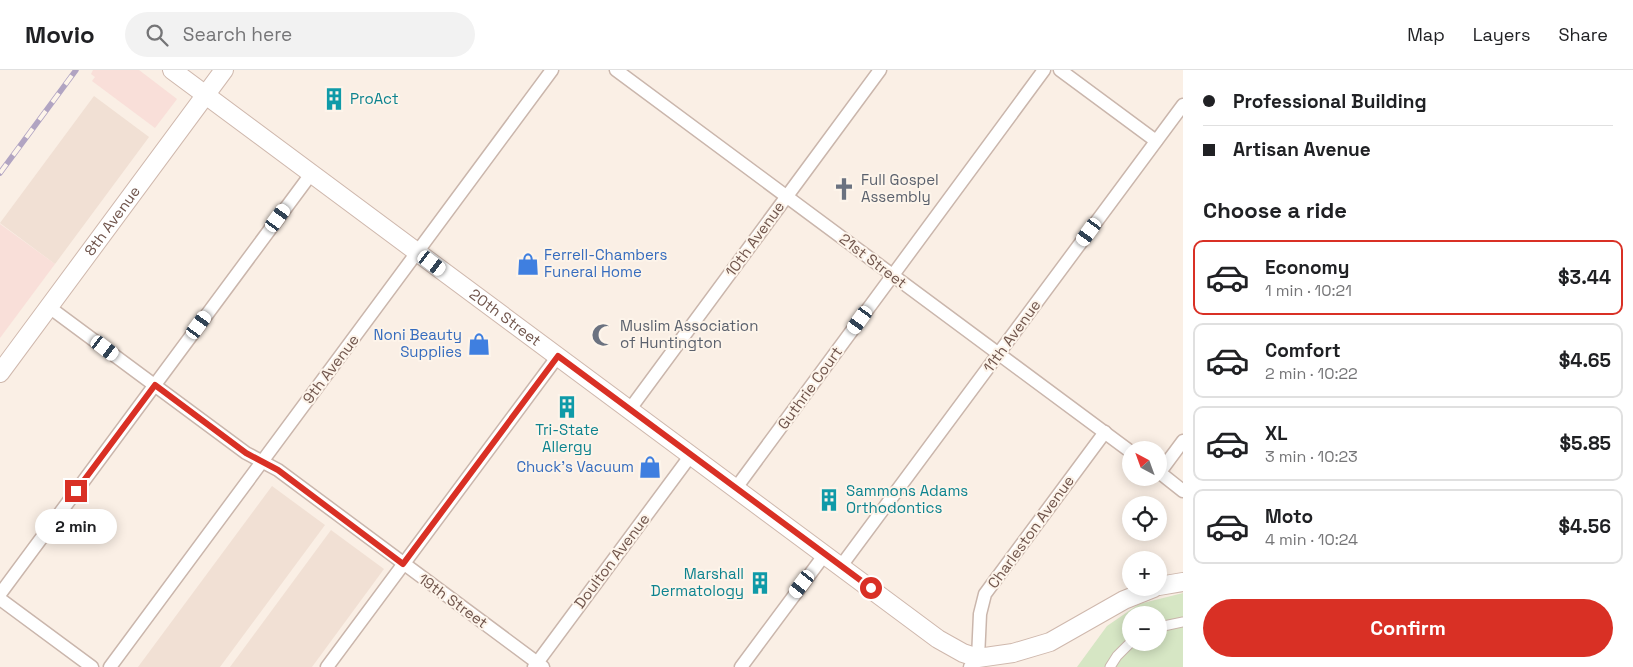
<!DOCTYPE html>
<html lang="en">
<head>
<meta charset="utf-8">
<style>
	:root { --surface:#fff; --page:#f2f2f2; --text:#202124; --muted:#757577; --line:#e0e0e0; --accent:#d93025 }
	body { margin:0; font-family:"Space Grotesk",sans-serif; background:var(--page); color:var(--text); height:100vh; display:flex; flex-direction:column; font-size:19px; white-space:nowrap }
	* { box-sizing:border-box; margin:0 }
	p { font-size:16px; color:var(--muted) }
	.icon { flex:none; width:28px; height:28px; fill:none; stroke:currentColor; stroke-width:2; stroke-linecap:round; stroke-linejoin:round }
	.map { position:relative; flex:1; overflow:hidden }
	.sheet { display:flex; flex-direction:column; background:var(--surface); width:450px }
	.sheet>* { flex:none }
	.guide { display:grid; align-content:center; height:110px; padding:0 20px; background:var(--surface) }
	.needle { width:32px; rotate:319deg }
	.buttons { position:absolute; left:1122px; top:371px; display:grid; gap:10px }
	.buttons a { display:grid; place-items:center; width:45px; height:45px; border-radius:50%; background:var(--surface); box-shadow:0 2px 12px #0003; font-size:25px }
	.end { position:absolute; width:22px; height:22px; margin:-11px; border:6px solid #d93025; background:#fff; box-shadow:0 0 0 2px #fff }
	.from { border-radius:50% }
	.bubble { position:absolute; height:35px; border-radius:18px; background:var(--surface); box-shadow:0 2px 12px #0003; font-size:16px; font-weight:800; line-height:35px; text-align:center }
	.car { position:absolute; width:15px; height:30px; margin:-15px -8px; border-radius:6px; box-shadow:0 0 4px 1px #0007; background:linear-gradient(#fff 24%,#345 0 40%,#fff 0 76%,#345 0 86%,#fff 0) }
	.guide b { display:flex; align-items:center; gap:18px; height:48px; font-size:19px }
	.guide b+b { border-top:1px solid var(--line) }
	.guide i { width:12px; height:12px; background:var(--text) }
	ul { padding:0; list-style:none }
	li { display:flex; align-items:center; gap:15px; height:75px; margin:0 10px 8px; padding:0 10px; border:2px solid var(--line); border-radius:10px }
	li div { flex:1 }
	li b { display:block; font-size:19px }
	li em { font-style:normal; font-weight:800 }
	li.active { border-color:var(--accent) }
	li>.icon { width:45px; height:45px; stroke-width:1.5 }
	h2 { padding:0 20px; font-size:22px; line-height:60px }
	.primary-button { display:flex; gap:10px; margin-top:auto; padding:10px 20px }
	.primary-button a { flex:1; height:58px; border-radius:30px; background:var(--accent); color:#fff; font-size:20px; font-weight:800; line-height:58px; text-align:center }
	header { display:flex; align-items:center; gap:30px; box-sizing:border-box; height:70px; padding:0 25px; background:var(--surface); border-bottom:1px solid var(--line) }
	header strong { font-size:24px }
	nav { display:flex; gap:28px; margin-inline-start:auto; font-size:18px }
	.search { width:350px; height:45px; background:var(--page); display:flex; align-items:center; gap:12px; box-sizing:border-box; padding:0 18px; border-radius:28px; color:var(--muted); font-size:19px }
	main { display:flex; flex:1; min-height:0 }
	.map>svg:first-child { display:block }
</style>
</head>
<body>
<header>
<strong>Movio</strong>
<div class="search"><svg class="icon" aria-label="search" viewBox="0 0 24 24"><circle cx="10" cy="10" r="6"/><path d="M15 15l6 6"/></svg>Search here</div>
<nav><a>Map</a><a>Layers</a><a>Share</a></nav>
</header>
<main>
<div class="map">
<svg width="1183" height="597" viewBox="0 0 1183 597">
	<rect width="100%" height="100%" fill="#faefe5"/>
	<g fill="#f1e0d4">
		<polygon points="94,26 149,67 55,194 0,153"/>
		<polygon points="272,416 325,455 220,597 138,597"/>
		<polygon points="331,460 384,499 312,597 230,597"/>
	</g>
	<g fill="#f9dfd9">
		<polygon points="93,0 139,0 177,29 155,58 92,11 95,7 91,4"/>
		<polygon points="0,154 55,194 0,268"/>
	</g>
	<path fill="#d6e6c4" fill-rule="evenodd" d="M 1183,523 L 1183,597 L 1077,597 L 1107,556 L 1139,534 ZM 1131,545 L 1159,545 L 1159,572 L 1131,572 Z"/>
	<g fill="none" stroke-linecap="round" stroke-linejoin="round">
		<defs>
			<g id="pedestrian">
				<polyline points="1159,557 1183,552"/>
				<polyline points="1110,597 1117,586 1131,572"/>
			</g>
			<g id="minor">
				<polyline points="616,0 1131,382"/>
				<polyline points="1060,0 1156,71"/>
				<polyline points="49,237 246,383 278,400 543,597"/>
				<polyline points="630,339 880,0"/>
				<polyline points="1159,402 1183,421"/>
				<polyline points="1160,402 1183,371"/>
				<polyline points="736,418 1044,0"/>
				<polyline points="841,496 1183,35"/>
				<polyline points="0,524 311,104"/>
				<polyline points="0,529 92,597"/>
				<polyline points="110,597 552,0"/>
				<polyline points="327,597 558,286"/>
				<polyline points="534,597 691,385"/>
				<polyline points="741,597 825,484"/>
				<polyline points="970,597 978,588 980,544 985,524 1105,362"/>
			</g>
			<g id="secondary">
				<path id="s1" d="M 172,0 L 938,569 L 963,583 L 978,588 L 1013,583 L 1050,572 L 1124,530 L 1154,518"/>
				<path id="s2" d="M 0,303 L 224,0"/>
				<polyline points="1159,516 1183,512"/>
			</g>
		</defs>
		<use href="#pedestrian" stroke="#cab6ac" stroke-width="11"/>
		<use href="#minor" stroke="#cab6ac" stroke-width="15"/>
		<use href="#secondary" stroke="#cfb8ad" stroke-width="20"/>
		<use href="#pedestrian" stroke="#fff" stroke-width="9"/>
		<use href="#minor" stroke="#fff" stroke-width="12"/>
		<use href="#secondary" stroke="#fff" stroke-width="18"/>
		<defs>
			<polyline id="rail" points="0,103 76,0"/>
		</defs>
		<use href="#rail" stroke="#b1a4c2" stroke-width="5.5"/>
		<use href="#rail" stroke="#fdf4ea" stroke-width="4" stroke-dasharray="11" stroke-linecap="butt"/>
	</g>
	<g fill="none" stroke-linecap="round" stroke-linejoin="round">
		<polyline stroke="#d93025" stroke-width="6" points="76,421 155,315 246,383 278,400 403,494 558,286 871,518"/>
	</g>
	<defs>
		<symbol id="building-bare" viewBox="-9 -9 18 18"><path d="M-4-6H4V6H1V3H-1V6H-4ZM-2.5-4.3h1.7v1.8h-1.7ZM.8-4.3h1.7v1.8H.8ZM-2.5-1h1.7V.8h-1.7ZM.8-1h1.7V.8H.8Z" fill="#0f9aa8" stroke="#fdf4ea" stroke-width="2.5" paint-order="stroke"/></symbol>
		<symbol id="church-bare" viewBox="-9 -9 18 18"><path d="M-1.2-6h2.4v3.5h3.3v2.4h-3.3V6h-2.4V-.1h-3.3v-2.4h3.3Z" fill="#6b7280" stroke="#fdf4ea" stroke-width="2.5" paint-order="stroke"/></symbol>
		<symbol id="shop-bare" viewBox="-9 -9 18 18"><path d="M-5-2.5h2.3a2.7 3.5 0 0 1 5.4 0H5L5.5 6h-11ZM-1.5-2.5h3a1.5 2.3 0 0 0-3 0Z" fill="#3f7fe0" stroke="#fdf4ea" stroke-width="2.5" paint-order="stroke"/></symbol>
		<symbol id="mosque-bare" viewBox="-9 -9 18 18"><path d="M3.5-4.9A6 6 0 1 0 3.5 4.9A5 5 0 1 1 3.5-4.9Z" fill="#6b7280" stroke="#fdf4ea" stroke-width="2.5" paint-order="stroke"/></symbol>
	</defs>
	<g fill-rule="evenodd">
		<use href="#building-bare" x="318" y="13" width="32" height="32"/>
		<use href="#church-bare" x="828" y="103" width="32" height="32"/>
		<use href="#shop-bare" x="512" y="178" width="32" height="32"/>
		<use href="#mosque-bare" x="587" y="249" width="32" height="32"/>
		<use href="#shop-bare" x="463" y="258" width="32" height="32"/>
		<use href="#building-bare" x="551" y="321" width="32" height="32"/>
		<use href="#shop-bare" x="634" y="381" width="32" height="32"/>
		<use href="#building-bare" x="813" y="414" width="32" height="32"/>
		<use href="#building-bare" x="744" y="497" width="32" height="32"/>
	</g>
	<g text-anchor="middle" stroke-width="4" stroke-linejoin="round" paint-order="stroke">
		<g font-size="15" fill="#0d838f" stroke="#fdf4ea" text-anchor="start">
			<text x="350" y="34">ProAct</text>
			<text x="567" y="365" text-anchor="middle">Tri-State<tspan x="567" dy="17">Allergy</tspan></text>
			<text x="846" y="426">Sammons Adams<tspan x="846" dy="17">Orthodontics</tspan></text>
			<text x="744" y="509" text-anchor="end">Marshall<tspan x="744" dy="17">Dermatology</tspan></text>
		</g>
		<g font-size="15" fill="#5b616d" stroke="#fdf4ea" text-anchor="start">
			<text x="861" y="115">Full Gospel<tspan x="861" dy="17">Assembly</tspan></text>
			<text x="620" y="261">Muslim Association<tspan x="620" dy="17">of Huntington</tspan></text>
		</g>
		<g font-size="15" fill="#70554c" stroke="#fdf4ea">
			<text dy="5" stroke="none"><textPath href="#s2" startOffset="189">8th Avenue</textPath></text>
			<text transform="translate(755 169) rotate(-54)" y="5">10th Avenue</text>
			<text transform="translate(873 191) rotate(37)" y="5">21st Street</text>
			<text dy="5" stroke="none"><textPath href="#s1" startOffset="415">20th Street</textPath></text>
			<text transform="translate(1012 266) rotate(-54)" y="5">11th Avenue</text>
			<text transform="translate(331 299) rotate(-53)" y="5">9th Avenue</text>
			<text transform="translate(810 318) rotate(-54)" y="5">Guthrie Court</text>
			<text transform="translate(1031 462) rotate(-54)" y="5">Charleston Avenue</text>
			<text transform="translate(612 491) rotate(-53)" y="5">Doulton Avenue</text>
			<text transform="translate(453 531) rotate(36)" y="5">19th Street</text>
		</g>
		<g font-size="15" fill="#366cbe" stroke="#fdf4ea" text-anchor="end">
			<text x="544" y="190" text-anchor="start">Ferrell-Chambers<tspan x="544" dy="17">Funeral Home</tspan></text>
			<text x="462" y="270">Noni Beauty<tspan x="462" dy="17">Supplies</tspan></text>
			<text x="634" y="402">Chuck's Vacuum</text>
		</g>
	</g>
</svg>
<div class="buttons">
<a><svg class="needle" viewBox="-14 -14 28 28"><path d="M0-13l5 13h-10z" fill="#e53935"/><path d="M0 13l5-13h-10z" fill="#757577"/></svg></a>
<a><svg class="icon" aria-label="locate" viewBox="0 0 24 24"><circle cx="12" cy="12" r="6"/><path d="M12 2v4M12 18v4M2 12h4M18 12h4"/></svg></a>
<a>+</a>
<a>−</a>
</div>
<i class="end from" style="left:871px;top:518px"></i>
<i class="end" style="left:76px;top:421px"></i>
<div class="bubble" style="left:35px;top:439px;width:82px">2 min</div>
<i class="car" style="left:278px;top:148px;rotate:36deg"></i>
<i class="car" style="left:1089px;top:162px;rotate:216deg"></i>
<i class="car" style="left:432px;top:193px;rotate:127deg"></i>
<i class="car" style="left:860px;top:250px;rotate:216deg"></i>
<i class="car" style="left:199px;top:255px;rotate:36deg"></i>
<i class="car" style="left:105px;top:278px;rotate:127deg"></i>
<i class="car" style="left:802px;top:514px;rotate:217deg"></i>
</div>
<section class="sheet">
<div class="guide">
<b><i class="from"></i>Professional Building</b>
<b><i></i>Artisan Avenue</b>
</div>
<h2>Choose a ride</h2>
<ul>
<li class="active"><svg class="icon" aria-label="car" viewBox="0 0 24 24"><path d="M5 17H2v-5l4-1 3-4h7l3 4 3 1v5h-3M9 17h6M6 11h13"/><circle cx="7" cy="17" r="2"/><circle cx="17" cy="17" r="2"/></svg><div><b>Economy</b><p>1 min · 10:21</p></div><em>$3.44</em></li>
<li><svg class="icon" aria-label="car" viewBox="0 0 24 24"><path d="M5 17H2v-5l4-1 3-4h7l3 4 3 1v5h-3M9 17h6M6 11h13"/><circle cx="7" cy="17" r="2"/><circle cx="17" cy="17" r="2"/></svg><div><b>Comfort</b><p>2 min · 10:22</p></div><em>$4.65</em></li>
<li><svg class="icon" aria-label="car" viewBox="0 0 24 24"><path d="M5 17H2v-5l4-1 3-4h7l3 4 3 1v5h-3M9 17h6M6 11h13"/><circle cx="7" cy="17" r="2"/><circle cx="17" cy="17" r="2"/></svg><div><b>XL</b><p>3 min · 10:23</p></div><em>$5.85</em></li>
<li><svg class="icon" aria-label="car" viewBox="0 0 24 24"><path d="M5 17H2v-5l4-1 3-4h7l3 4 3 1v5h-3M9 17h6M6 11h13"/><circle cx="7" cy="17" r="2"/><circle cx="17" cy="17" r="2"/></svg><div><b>Moto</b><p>4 min · 10:24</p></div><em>$4.56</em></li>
</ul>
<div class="primary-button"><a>Confirm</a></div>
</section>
</main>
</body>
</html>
